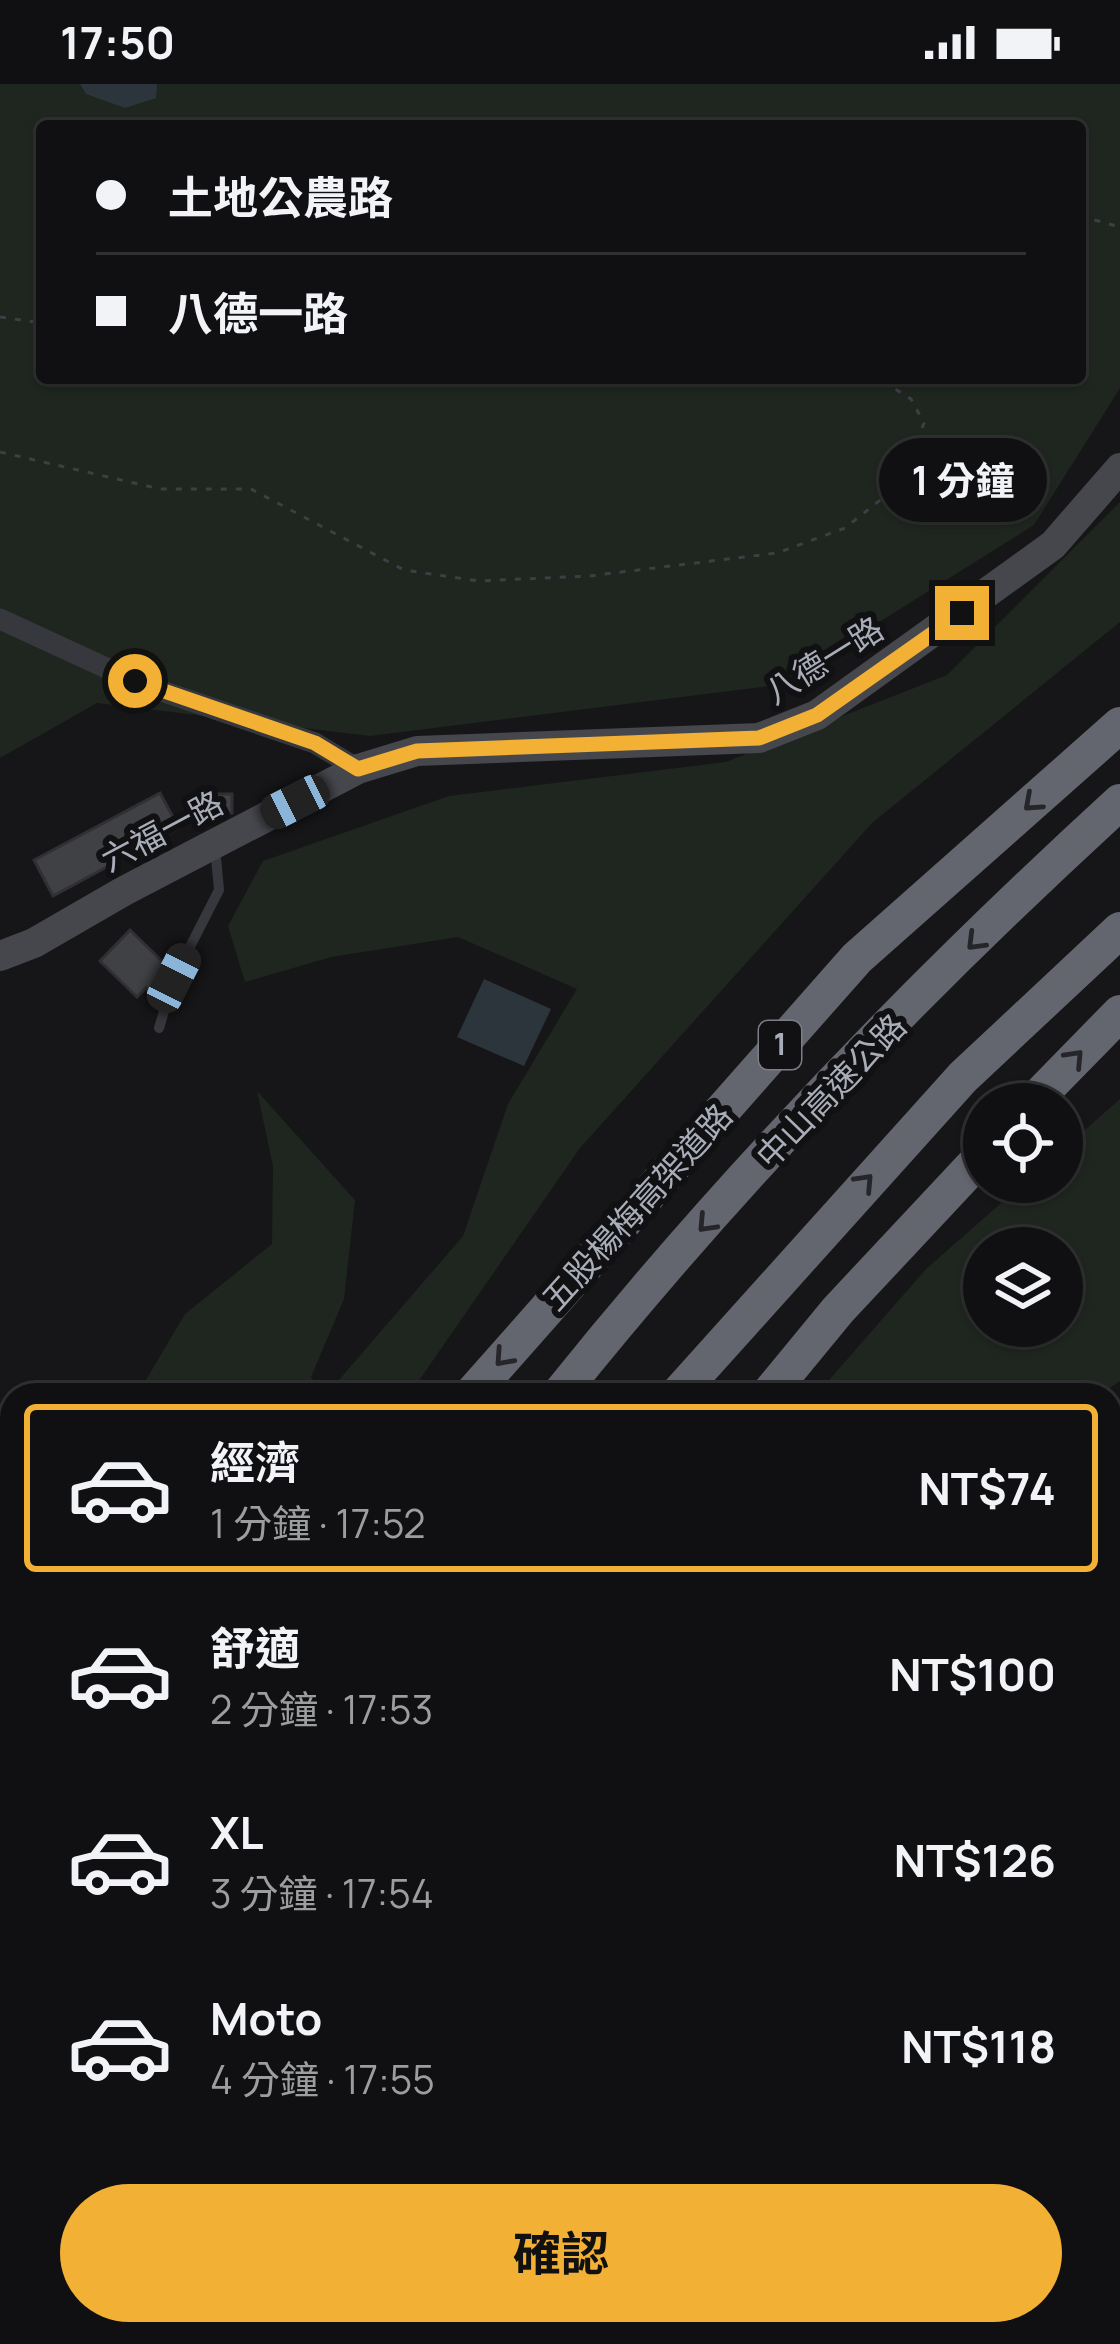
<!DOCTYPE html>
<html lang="zh-TW">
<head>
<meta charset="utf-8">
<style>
	:root { --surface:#101012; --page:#1e1e20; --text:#f1f3f6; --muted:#9c9d9f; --line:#303032; --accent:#f2b134 }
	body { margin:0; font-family:Manrope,"Noto Sans TC",sans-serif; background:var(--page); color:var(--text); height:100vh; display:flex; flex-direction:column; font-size:45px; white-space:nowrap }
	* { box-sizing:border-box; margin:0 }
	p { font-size:39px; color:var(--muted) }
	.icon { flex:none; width:66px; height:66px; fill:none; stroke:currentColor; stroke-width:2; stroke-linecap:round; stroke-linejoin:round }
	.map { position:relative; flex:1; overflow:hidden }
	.panel { position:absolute; left:0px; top:1299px; width:1122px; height:963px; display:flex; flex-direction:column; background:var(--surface); border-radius:36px 36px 0 0; box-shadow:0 3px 9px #0004,0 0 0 3px var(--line) }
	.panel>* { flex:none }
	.guide { position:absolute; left:36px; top:36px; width:1050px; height:264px; border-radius:12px; box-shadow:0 3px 9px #0004,0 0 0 3px var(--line); display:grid; align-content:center; height:264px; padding:0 60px; background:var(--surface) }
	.controls { position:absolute; left:963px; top:999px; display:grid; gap:24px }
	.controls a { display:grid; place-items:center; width:120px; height:120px; border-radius:50%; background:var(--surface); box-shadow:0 3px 9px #0004,0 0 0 3px var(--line); font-size:60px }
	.end { position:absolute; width:54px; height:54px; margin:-27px; border:15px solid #f2b134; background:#111; box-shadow:0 0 0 6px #111 }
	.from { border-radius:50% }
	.bubble { position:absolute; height:84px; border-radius:42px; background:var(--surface); box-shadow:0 3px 9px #0004,0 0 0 3px var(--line); font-size:39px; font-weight:700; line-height:84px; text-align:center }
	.car { position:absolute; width:36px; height:72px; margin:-36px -18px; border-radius:15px; box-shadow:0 0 9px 3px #0007; background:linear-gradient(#222 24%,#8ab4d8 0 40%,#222 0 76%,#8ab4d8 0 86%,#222 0) }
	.guide b { display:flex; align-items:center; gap:42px; height:114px; font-size:45px }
	.guide b+b { border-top:3px solid var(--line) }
	.guide i { width:30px; height:30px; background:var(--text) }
	ul { padding:21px 0 0; list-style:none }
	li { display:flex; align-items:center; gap:36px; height:168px; margin:0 24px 18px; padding:0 36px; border:6px solid transparent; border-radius:12px }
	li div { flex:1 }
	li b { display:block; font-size:45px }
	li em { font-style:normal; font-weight:700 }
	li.selected { border-color:var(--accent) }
	li>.icon { width:108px; height:108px; stroke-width:1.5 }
	.primary-button { display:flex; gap:24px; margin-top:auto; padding:24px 60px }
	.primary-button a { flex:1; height:138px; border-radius:72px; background:var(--accent); color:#111; font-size:48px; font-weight:700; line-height:138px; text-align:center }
	.status { display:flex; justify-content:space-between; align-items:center; height:84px; padding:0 60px; background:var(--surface); direction:ltr }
	.status svg { height:33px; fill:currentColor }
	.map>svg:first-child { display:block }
</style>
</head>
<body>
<div class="status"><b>17:50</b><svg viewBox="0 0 49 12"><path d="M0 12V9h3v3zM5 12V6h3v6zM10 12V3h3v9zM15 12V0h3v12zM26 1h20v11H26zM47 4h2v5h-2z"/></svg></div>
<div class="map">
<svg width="1120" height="2260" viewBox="0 0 1120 2260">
	<rect width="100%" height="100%" fill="#161618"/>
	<g fill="#1e261f" fill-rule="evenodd">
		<path d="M 0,0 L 1120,0 L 1120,304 L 1034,441 L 779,601 L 370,652 L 97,619 L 0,674 ZM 42,42 L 1080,42 L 1080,294 L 42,294 Z"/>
		<polygon points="1120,418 1120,538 872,739 580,1064 409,1311 326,1311 463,1152 508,1020 577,905 458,853 331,873 245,898 228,842 263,777 449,712 726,678 947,591"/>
		<polygon points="257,1007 355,1116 344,1215 311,1293 325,1311 137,1311 185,1230 272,1160 273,1082"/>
		<path d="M 1120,1015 L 1120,1297 L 1100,1311 L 816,1311 L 926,1185 L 1025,1098 L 1062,1098 L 1062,1066 ZM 1062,1164 L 1062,1242 L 984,1242 L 984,1164 Z"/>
		<polygon points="0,1670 9,1695 12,1693 12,1856 0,1874"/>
	</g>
	<g fill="#2c353c">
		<polygon points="80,0 157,0 156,14 125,24 86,10"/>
		<polygon points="484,895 551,925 524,982 457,953"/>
	</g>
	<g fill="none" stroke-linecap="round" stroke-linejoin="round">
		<polyline stroke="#2c353c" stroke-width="4.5" points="1086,2250 1087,2260"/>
		<g stroke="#2c353c" stroke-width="30">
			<polyline points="1110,1345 1120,1336"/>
			<polyline points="381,2260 393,2250"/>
		</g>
	</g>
	<g fill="#404145" stroke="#303034" stroke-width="3">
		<polygon points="160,709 179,744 53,812 34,776"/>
		<polygon points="201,710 232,710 232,729 201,733"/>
		<polygon points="130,846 167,882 157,892 163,897 155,914 146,904 137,913 100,877"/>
	</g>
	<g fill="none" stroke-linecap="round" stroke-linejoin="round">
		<g stroke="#3d3f44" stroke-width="3" stroke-dasharray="6 9" stroke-linecap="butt">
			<polyline points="1080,132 1120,143"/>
			<polyline points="0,233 42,239"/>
			<polyline points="0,368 160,405 251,405 404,486 479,497 589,492 777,469 845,444 884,413 909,375 924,339 911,315 878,294"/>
		</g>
		<g stroke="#37383d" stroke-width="10">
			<polyline points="159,944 174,894 219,806 215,763"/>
			<polyline points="704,2250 713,2260"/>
		</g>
		<polyline stroke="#37383d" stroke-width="21" points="0,535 141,600 315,659 358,685"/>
		<g stroke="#45474d" stroke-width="30">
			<polyline points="0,872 34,859 124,807 358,685 417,667 759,654 817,631 1053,461 1120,384"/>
			<polyline points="1110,2193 1120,2189"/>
			<polyline points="844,2260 857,2250"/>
		</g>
		<g stroke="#63666e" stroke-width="36">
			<polyline points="1031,1020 1120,929"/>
			<polyline points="471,1311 857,874 1120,641"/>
			<path d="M 559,1311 C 728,1100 920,901 1120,718"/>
			<polyline points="677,1311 963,993 1120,846"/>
			<polyline points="768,1311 838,1226 984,1070"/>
			<polyline points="0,1955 12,1937"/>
			<polyline points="0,2053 12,2036"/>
			<polyline points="0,2227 12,2208"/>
			<polyline points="55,2260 62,2250"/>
		</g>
	</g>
	<defs><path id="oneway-chevron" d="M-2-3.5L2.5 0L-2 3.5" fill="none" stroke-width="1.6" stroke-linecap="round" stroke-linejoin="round" transform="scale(3)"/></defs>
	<g stroke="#26262a">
		<use href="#oneway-chevron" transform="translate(1032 719) rotate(138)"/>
		<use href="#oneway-chevron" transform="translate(975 858) rotate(135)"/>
		<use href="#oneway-chevron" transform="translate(1075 974) rotate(-47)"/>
		<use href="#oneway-chevron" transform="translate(865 1098) rotate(-47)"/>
		<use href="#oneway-chevron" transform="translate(706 1140) rotate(133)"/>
		<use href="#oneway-chevron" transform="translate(503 1274) rotate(132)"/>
	</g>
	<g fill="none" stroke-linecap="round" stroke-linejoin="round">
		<polyline stroke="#f2b134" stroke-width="15" points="135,597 315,659 358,685 417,667 759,654 817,631 962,529"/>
	</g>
	<g text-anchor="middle" stroke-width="12" stroke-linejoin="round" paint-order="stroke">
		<rect fill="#111113" stroke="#7b7e86" stroke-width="3" x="759" y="937" width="42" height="48" rx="9"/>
		<g font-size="30" font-weight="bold" fill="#a8adb8">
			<text x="780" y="971">1</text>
		</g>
		<g font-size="33" fill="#a8adb8" stroke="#111113">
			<text transform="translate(824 576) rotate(-32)" y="12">八德一路</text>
			<text transform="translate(162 747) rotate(-28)" y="12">六福一路</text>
			<text transform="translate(831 1007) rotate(-46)" y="12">中山高速公路</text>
			<text transform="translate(637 1123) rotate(-48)" y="12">五股楊梅高架道路</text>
		</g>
	</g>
</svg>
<div class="controls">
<a><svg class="icon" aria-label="locate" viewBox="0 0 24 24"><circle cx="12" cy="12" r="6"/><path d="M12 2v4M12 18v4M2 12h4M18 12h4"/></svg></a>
<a><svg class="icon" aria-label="layers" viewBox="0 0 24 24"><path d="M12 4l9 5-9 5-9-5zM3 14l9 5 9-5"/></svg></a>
</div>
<i class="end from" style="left:135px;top:597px"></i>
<i class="end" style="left:962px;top:529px"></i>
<div class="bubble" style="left:879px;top:354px;width:168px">1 分鐘</div>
<i class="car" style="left:295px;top:718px;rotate:243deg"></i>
<i class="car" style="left:174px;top:894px;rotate:27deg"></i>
<div class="guide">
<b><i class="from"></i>土地公農路</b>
<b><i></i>八德一路</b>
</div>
<section class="panel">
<ul>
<li class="selected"><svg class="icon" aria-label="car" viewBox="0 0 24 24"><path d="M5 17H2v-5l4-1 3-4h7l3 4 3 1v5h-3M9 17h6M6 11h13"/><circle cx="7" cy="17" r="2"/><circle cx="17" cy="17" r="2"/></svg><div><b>經濟</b><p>1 分鐘 · 17:52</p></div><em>NT$74</em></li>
<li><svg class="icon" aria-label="car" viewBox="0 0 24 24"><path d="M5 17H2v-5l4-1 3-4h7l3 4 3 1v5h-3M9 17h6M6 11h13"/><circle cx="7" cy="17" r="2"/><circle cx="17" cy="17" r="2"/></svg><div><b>舒適</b><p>2 分鐘 · 17:53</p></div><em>NT$100</em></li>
<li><svg class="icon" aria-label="car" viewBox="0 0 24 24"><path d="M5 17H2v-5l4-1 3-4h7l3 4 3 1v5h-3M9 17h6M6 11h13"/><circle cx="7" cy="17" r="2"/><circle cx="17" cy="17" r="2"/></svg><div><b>XL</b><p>3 分鐘 · 17:54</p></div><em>NT$126</em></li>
<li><svg class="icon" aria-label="car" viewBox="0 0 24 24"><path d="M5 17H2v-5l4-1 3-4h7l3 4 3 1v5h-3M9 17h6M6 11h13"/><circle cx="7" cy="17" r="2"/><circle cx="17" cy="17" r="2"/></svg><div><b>Moto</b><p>4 分鐘 · 17:55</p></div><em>NT$118</em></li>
</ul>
<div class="primary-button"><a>確認</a></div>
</section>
</div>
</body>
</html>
